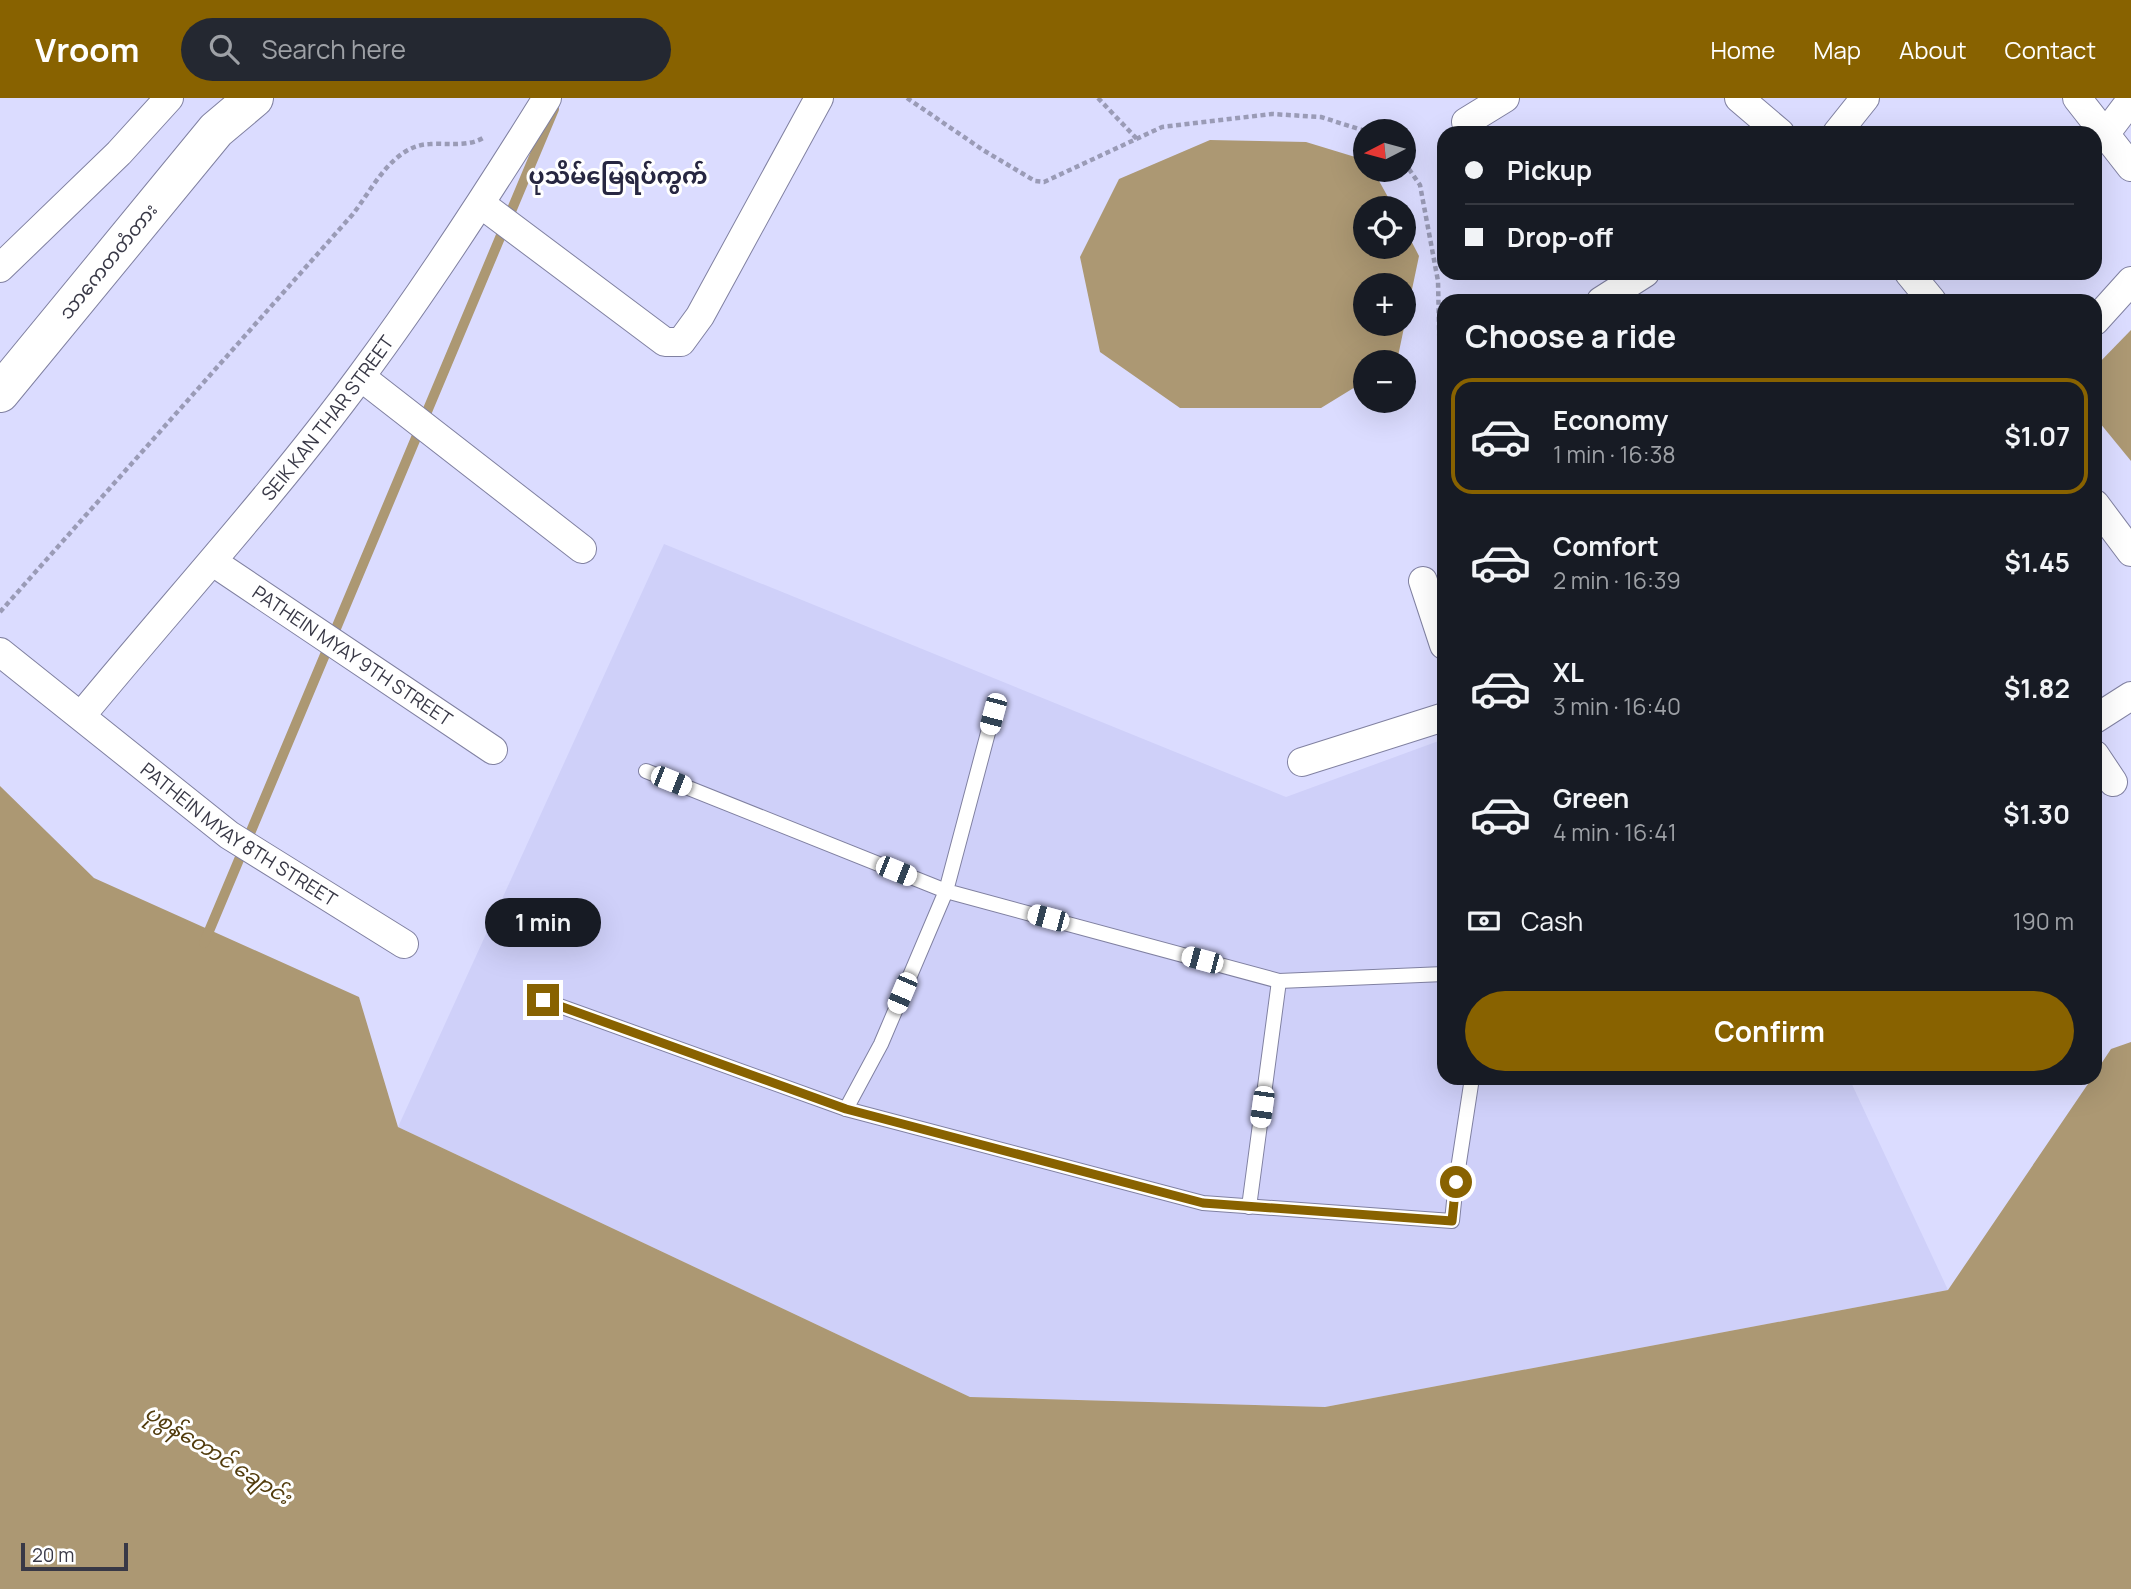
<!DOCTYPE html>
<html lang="en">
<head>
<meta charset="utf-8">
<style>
	:root { --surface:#171b24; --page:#242831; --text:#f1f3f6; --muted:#9ea1a6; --line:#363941; --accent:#886200 }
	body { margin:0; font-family:Manrope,"Noto Sans Myanmar",sans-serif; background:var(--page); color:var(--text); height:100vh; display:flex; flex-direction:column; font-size:26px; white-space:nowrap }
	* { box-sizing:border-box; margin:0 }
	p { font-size:23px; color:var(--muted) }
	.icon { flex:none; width:38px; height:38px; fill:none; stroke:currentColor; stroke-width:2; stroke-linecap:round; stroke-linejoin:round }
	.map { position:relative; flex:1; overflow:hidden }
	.side { position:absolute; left:1437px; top:196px; width:665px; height:791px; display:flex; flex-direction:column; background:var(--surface); border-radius:21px; box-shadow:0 7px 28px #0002 }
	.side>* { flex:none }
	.banner { position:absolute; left:1437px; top:28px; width:665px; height:154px; border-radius:21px; box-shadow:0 7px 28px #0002; display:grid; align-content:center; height:154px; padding:0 28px; background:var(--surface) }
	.needle { width:46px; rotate:264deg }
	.buttons { position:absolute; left:1353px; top:21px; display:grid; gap:14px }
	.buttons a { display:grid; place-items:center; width:63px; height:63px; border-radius:50%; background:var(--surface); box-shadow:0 7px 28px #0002; font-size:35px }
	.scale { position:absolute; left:21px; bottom:18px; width:107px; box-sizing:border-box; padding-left:7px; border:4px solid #383846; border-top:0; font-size:19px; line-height:24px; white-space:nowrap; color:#383846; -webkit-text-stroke:5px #fff; paint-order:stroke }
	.end { position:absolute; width:32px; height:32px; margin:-16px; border:9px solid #886200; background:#fff; box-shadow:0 0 0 4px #fff }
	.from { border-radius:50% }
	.bubble { position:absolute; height:49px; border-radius:24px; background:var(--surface); box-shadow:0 7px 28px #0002; font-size:23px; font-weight:700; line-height:49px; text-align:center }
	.car { position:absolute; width:21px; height:42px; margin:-21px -10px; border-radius:9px; box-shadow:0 0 5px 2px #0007; background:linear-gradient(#fff 24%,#345 0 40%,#fff 0 76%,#345 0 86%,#fff 0) }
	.banner b { display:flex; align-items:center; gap:24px; height:66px; font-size:26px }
	.banner b+b { border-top:2px solid var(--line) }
	.banner i { width:18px; height:18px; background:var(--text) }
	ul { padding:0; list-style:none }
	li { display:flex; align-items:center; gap:21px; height:116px; margin:0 14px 10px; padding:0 14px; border:4px solid transparent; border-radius:21px }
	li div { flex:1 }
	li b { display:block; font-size:26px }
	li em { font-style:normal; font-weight:700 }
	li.on { border-color:var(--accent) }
	li>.icon { width:63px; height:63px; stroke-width:1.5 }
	h2 { padding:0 28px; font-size:32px; line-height:84px }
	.pay { display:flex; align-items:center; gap:18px; height:77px; padding:0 28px; font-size:26px }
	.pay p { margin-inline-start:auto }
	.cta { display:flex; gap:14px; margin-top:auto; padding:14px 28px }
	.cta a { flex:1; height:80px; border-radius:42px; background:var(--accent); color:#fff; font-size:28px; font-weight:700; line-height:80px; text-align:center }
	header { display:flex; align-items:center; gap:42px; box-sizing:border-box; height:98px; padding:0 35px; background:var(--accent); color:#fff }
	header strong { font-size:33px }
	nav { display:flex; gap:38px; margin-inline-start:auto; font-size:24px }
	.search { width:490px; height:63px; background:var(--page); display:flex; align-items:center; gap:18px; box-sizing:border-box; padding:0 24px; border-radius:38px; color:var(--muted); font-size:26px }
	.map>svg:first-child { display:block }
</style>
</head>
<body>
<header>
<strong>Vroom</strong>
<div class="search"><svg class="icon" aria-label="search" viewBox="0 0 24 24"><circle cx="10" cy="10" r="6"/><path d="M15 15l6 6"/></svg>Search here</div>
<nav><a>Home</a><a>Map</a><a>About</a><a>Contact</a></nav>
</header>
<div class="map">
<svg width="2131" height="1491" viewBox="0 0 2131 1491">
	<rect width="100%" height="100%" fill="#dbdcff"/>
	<polygon fill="#cfd0f9" points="664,446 1286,699 1444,641 1444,980 1849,980 1948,1192 1325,1309 970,1299 398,1029"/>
	<g fill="#ac9873" fill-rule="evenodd">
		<path d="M 1210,42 L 1306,44 L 1365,62 L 1365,72 L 1373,72 L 1394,110 L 1365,110 L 1365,149 L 1404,149 L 1404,129 L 1419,158 L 1397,263 L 1365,264 L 1365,283 L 1321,310 L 1180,310 L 1100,254 L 1080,159 L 1119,81 ZM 1365,187 L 1404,187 L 1404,226 L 1365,226 Z"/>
		<polygon points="2131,232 2131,363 2095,319 2095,269"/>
		<polygon points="0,688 94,780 359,899 398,1029 970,1299 1325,1309 1948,1192 2092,980 2095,980 2095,975 2111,951 2131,944 2131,1491 0,1491"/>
	</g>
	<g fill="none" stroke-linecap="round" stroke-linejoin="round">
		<polyline stroke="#ac9873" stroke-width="10" points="204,845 554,11"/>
		<defs>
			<g id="lane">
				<polyline points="993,616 946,793 1279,883 1444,876"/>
				<polyline points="646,673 946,793 881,946 846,1011"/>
				<polyline points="543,902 846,1011 1203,1105 1452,1123 1456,1084 1472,980"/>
				<polyline points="1249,1109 1279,883"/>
			</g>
			<g id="street">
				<polyline points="1739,0 1780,35"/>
				<polyline points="2077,0 2131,69"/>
				<polyline points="1466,24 1505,0"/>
				<polyline points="1837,35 1865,0"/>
				<polyline points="2106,35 2131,2"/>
				<polyline points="481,106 665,244 681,244 700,218 819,0"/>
				<polyline points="0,170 119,55 169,0"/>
				<polyline points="1909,175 1932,203"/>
				<polyline points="1601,203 1645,175"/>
				<polyline points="2095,223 2131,183"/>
				<polyline points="361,279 582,451"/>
				<polyline points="2095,406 2131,454"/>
				<path id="s1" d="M 213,464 L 493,652"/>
				<polyline points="1423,483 1444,547"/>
				<path id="s2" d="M 0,554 L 229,737 L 404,846"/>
				<path id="s3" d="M 81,618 C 174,505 274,396 361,278 C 427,189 488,95 547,0"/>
				<polyline points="2095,621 2131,598"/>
				<polyline points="2095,657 2113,684"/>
				<polyline points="1302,664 1444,619"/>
			</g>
			<polyline id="secondary" points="0,295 216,32 254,0"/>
		</defs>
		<use href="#lane" stroke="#8081a1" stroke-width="16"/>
		<use href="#street" stroke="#8081a1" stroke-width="30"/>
		<use href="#secondary" stroke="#8081a1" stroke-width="40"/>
		<g stroke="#9a9bb6" stroke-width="4.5" stroke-dasharray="5 3.5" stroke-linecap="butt">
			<polyline points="907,0 983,52 1035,83 1044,84 1162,29 1272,16 1321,19 1365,33"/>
			<polyline points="1098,0 1137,41"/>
			<polyline points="1404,64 1420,87 1438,183 1441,317 1444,323"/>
			<path d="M 0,514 L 353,116 C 373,90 393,47 430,46 C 449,45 467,49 483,40"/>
		</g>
		<use href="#lane" stroke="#fff" stroke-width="14"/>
		<use href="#street" stroke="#fff" stroke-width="28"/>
		<use href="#secondary" stroke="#fff" stroke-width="38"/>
	</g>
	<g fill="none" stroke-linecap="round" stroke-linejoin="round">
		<polyline stroke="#886200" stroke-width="9" points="543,902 846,1011 1203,1105 1452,1123 1456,1084"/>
	</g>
	<g text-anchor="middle" stroke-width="6" stroke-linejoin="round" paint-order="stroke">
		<g font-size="19" fill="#383846" stroke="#fff">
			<text transform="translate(108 163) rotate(-51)" y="7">သာကေတတံတား</text>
			<text dy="7" stroke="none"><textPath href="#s3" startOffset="387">SEIK KAN THAR STREET</textPath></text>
			<text dy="7" stroke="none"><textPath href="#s1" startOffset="168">PATHEIN MYAY 9TH STREET</textPath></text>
			<text dy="7" stroke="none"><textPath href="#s2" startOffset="301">PATHEIN MYAY 8TH STREET</textPath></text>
		</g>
		<g font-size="21" font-style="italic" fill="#523c0d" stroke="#fff">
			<text transform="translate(218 1357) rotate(32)" y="7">ပုစွန်တောင် ချောင်း</text>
		</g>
		<g font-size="23" font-weight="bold" fill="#272741" stroke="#fff">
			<text x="618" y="86">ပုသိမ်မြေရပ်ကွက်</text>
		</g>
	</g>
</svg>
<div class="buttons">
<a><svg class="needle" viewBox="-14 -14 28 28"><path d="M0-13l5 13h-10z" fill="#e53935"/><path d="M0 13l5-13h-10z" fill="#9ea1a6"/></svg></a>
<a><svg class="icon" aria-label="locate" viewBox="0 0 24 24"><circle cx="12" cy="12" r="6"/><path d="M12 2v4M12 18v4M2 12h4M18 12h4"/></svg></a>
<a>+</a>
<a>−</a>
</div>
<div class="scale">20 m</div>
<i class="end from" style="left:1456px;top:1084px"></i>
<i class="end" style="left:543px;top:902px"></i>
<div class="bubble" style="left:485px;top:800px;width:116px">1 min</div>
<i class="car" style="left:993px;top:616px;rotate:195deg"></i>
<i class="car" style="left:671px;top:683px;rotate:112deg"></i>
<i class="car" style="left:896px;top:773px;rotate:112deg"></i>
<i class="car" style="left:1048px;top:820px;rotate:285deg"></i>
<i class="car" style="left:1202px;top:862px;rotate:285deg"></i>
<i class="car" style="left:902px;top:895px;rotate:203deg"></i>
<i class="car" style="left:1262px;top:1009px;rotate:188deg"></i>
<div class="banner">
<b><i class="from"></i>Pickup</b>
<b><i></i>Drop-off</b>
</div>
<section class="side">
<h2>Choose a ride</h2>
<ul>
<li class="on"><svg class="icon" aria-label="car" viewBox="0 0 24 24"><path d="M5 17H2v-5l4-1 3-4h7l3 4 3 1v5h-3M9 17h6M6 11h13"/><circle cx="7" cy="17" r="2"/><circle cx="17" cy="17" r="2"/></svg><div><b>Economy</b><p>1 min · 16:38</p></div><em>$1.07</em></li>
<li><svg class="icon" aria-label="car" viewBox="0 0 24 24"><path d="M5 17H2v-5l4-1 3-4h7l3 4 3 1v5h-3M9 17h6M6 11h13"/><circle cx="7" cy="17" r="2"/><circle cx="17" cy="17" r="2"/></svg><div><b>Comfort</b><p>2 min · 16:39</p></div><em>$1.45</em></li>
<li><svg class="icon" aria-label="car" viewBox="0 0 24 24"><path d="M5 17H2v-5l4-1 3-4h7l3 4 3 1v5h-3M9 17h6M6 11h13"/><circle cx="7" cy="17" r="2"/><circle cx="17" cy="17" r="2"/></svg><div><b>XL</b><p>3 min · 16:40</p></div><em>$1.82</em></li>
<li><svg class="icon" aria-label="car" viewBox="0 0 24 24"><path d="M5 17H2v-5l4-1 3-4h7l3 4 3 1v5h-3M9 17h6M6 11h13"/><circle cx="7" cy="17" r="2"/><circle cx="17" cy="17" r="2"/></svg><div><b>Green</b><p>4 min · 16:41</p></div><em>$1.30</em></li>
</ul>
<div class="pay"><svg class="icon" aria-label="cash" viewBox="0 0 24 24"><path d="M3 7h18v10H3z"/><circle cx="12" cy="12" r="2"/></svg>Cash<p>190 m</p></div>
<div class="cta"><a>Confirm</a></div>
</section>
</div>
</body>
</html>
